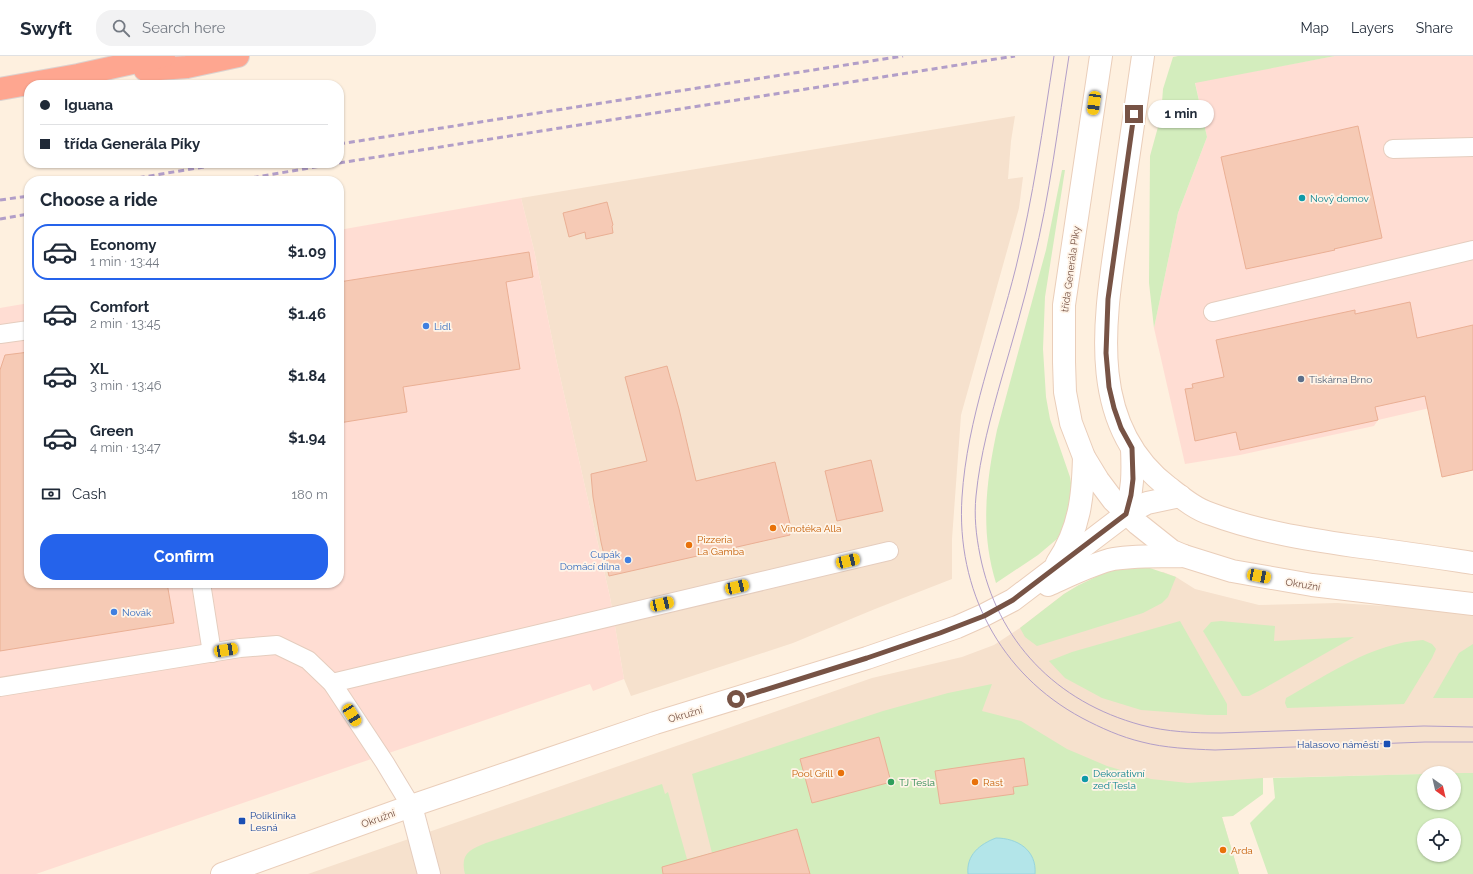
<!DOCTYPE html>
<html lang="en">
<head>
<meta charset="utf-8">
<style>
	:root { --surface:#fff; --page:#f2f2f3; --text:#1f2937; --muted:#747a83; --line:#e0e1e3; --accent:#2563eb }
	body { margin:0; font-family:Raleway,sans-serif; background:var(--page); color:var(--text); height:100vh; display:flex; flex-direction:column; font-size:15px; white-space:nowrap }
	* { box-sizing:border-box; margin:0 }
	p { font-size:13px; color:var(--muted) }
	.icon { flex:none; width:22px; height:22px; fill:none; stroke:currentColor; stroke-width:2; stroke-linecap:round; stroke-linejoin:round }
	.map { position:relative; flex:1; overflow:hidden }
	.panel { position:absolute; left:24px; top:120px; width:320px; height:412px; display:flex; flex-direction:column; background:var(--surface); border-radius:16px; box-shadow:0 1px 3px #0004 }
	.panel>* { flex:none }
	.guide { position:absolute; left:24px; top:24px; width:320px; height:88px; border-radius:16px; box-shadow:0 1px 3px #0004; display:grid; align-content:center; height:88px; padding:0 16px; background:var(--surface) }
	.needle { width:26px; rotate:146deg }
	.buttons { position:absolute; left:1417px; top:710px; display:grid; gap:8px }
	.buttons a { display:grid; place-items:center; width:44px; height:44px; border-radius:50%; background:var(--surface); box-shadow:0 1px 3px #0004; font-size:20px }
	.end { position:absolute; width:18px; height:18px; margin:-9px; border:5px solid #775345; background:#fff; box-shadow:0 0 0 2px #fff }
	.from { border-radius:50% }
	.bubble { position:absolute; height:28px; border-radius:14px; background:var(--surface); box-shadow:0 1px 3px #0004; font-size:13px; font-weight:700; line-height:28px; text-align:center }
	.car { position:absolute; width:12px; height:24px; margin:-12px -6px; border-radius:5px; box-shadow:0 0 3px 1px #0007; background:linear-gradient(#f5c518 24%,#345 0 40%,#f5c518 0 76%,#345 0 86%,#f5c518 0) }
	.guide b { display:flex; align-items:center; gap:14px; height:38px; font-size:15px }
	.guide b+b { border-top:1px solid var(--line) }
	.guide i { width:10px; height:10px; background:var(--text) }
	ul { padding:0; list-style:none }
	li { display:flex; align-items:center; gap:12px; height:56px; margin:0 8px 6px; padding:0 8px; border:2px solid transparent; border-radius:16px }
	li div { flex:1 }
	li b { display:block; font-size:15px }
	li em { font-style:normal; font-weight:700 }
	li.selected { border-color:var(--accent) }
	li>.icon { width:36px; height:36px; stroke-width:1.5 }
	h2 { padding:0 16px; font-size:18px; line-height:48px }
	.pay { display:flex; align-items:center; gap:10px; height:44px; padding:0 16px; font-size:15px }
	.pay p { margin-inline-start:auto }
	.action { display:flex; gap:8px; margin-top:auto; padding:8px 16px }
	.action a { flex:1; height:46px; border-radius:16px; background:var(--accent); color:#fff; font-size:16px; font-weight:700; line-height:46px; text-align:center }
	header { display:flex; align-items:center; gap:24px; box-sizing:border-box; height:56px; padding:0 20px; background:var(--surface); border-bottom:1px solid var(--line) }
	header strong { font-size:19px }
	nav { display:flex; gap:22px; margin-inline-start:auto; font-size:14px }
	.search { width:280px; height:36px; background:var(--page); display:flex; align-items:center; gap:10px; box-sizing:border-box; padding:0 14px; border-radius:16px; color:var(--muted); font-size:15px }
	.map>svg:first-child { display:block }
</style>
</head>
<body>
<header>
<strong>Swyft</strong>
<div class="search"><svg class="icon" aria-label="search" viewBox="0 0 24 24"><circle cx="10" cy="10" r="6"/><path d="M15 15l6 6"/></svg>Search here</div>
<nav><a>Map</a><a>Layers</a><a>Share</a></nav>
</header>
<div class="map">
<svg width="1473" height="818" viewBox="0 0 1473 818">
	<rect width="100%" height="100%" fill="#fef0df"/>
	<g fill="#f6e1cd">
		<polygon points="1015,60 1011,85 1008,123 1023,121 1019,152 961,359 952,483 952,523 875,553 793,587 631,640 624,623 610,541 557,307 534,194 521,142"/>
		<polygon points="1163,516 1176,521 1195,533 1259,549 1337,547 1450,554 1473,559 1473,717 1263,722 1263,738 1222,761 1239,818 308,818 872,622 962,601 994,589 1020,572 1064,538 1079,529"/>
	</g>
	<g fill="#ffddd3">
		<polygon points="1335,0 1473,0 1473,342 1378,364 1374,370 1240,399 1185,408 1154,272 1178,157 1207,81 1195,26"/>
		<polygon points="521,142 534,194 557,307 610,541 624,623 593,635 590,628 36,818 0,818 0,252 29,247 29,527 339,527 339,174"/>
	</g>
	<g fill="#d3edbd" fill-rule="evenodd">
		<polygon points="1178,0 1335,0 1195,27 1207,81 1178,157 1154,272 1149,227 1150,100 1161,60 1163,33 1173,1"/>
		<path d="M 1062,114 L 1065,114 L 1045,241 L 1043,293 L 1046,341 L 1050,363 L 1070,421 L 1072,433 L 1071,446 L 1064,471 L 1057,483 L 1038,499 L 996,527 C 980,476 986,426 997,374 L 1046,194 Z"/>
		<polygon points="1147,511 1176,521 1168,541 1162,547 1143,557 1037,590 1025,581 1020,572 1064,538 1079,529 1112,513"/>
		<polygon points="1180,565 1227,648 1227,659 1208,659 1141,654 1102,642 1065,622 1049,605 1072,596"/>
		<polygon points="1221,565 1275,570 1274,585 1354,581 1263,633 1249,640 1242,640 1203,575 1211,566"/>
		<path d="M 1423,584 L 1432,588 L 1436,593 L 1432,602 L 1404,648 L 1287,652 L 1285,647 L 1286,642 C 1329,618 1372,587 1423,584 Z"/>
		<polygon points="1473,588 1473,642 1433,642 1459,597"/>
		<path d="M 992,628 L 982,655 L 1021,665 L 1067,693 L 1107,710 L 1151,723 L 1188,727 L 1263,722 L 1263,738 L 1233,760 L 1222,761 L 1239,818 L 465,818 C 460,798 469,794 486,787 L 662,728 L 665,738 L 668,736 L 687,803 L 712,797 L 692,718 L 883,655 L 948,637 Z"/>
		<path d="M 1454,717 L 1473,717 L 1473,818 L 1268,818 L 1250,767 L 1275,742 L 1273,722 L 1424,718 L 1424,747 L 1454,747 ZM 1424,769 L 1454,769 L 1454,799 L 1424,799 Z"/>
	</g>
	<path fill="#b3e5e9" stroke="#98d5dc" d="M 996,782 C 1017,782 1037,794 1035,818 L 968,818 C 966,799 980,788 996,782 Z"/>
	<g fill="#f6cab5" stroke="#eaaf94">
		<polygon points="1358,70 1382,182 1334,193 1335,194 1246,213 1221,101"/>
		<polygon points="607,146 613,169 612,170 613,177 586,183 585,176 569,181 563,157"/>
		<polygon points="529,196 533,221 506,226 520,313 403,331 407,356 339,367 339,226"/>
		<polygon points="1410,246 1417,282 1473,269 1473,414 1442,421 1425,340 1375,351 1378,364 1240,394 1236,376 1195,385 1185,333 1193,332 1192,328 1224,321 1216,284 1355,254 1355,258"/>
		<polygon points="29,296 29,527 167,527 174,567 0,595 0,314 5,299"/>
		<polygon points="667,310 679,353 696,425 775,406 792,476 789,476 790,479 609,520 601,486 593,441 591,418 647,405 625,321"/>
		<polygon points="871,404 883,455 837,465 825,415"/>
		<polygon points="879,681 891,726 812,747 800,703"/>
		<polygon points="1024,702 1028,729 1013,731 1014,738 940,748 935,715"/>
		<polygon points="797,773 810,818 663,818 662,811"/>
	</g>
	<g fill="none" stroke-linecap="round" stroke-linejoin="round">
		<defs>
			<g id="lane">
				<polyline points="1393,93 1473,91"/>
				<polyline points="1213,256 1473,194"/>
				<polyline points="0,278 29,274"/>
				<polyline points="201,527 212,597"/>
				<polyline points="332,627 889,495"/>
				<polyline points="0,631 240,592 277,589 308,604 332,627 385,707 411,750"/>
			</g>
			<polyline id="street" points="411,750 429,818"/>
			<g id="secondary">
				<polyline points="1101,0 1064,249 1064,306 1065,336 1071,367 1084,401 1098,424 1113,444 1138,468 1172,495 1184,500 1232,515 1312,529 1473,548"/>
				<path d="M 1143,0 C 1135,55 1127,110 1119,165 C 1106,256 1083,366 1168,431 C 1181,441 1195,453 1211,458 C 1256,475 1306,483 1354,490 C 1394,495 1433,501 1473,507"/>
				<path d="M 1126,458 C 1133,435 1133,416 1132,392"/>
				<path d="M 1057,507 C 1080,473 1083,440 1084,401"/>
				<path d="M 1048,529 C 1068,520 1088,510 1109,504 C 1132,499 1160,501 1184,500"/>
				<polyline points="222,818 411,750 655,667 867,602 957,571 984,559 1013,544 1126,458 1147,447 1180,440"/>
			</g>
			<g id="highway">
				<polyline points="145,14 187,11 238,0"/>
				<polyline points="0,33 78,19 164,0"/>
			</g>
		</defs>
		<use href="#lane" stroke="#e5cdbe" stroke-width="20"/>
		<use href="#street" stroke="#e5cdbe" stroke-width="24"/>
		<use href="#secondary" stroke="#eaceba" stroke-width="24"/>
		<use href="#highway" stroke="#dcd2cf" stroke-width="24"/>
		<use href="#lane" stroke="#fff" stroke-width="18"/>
		<use href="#street" stroke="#fff" stroke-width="22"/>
		<use href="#secondary" stroke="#fff" stroke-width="22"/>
		<use href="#highway" stroke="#fea690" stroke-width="22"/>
		<g stroke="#b29ec8" stroke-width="1">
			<path d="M 1054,0 C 1043,71 1033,142 1016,211 C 997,287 967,363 962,441 C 956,534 1000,618 1082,662 C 1101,672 1121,681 1142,686 C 1165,692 1190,693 1215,694 L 1425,686 L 1473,686"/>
			<path d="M 1069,0 C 1058,69 1050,139 1033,207 C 1024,246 1013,283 1002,321 C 991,360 980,399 976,440 C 974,460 976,479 980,499 C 997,585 1056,646 1141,669 C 1167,676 1194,677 1221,677 L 1424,670 L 1473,671"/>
		</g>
		<g stroke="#b29ec8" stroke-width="3" stroke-dasharray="6 4" stroke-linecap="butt">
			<polyline points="339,88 903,0"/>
			<polyline points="339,107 1015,0"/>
			<polyline points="119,125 228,107"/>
			<polyline points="233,125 339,107"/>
			<polyline points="0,144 29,140"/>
			<polyline points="0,163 29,158"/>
		</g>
	</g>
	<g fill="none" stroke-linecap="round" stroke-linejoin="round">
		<polyline stroke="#775345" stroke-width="5" points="736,643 867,602 940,577 984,560 1013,544 1126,458 1131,439 1133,423 1132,392 1121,372 1114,352 1109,331 1106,297 1108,243 1134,58"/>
	</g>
	<g fill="#0f9aa8" stroke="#fff4e8" stroke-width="1.5">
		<circle cx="1302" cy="142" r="4"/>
		<circle cx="1085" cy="723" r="4"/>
	</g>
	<g fill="#3f7fe0" stroke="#fff4e8" stroke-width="1.5">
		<circle cx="426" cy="270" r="4"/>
		<circle cx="628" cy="504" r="4"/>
		<circle cx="114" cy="556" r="4"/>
	</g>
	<circle fill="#5c6f8a" stroke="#fff4e8" stroke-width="1.5" cx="1301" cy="323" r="4"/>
	<g fill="#e8710a" stroke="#fff4e8" stroke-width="1.5">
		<circle cx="773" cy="472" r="4"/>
		<circle cx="689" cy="489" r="4"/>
		<circle cx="841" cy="717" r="4"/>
		<circle cx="975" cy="726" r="4"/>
		<circle cx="1223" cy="794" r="4"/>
	</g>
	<g fill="#1a4fb4" stroke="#fff4e8" stroke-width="1.5">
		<rect x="1383" y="684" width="8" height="8" rx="2"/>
		<rect x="238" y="761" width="8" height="8" rx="2"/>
	</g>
	<circle fill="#2e9e5b" stroke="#fff4e8" stroke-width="1.5" cx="891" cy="726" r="4"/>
	<g text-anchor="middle" stroke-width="3.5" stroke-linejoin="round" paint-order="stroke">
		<g font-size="10" fill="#0d838f" stroke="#fff4e8" text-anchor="start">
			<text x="1310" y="146">Nový domov</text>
			<text x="1093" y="721">Dekorativní<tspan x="1093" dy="12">zeď Tesla</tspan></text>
		</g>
		<g font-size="10" fill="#775345" stroke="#fff4e8">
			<text transform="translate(1070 213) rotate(-82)" y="4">třída Generála Píky</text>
			<text transform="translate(1303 528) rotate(9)" y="4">Okružní</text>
			<text transform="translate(685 658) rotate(-16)" y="4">Okružní</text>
			<text transform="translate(378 762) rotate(-20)" y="4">Okružní</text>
		</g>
		<g font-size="10" fill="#366cbe" stroke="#fff4e8" text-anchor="start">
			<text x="434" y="274">Lidl</text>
			<text x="620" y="502" text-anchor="end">Cupák<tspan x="620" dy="12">Domácí dílna</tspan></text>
			<text x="122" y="560">Novák</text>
		</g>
		<g font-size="10" fill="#4e5e75" stroke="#fff4e8" text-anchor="start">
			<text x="1309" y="327">Tiskárna Brno</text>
		</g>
		<g font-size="10" fill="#c56008" stroke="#fff4e8" text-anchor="start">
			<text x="781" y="476">Vinotéka Alla</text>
			<text x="697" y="487">Pizzeria<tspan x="697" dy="12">La Gamba</tspan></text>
			<text x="833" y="721" text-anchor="end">Pool Grill</text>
			<text x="983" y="730">Rast</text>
			<text x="1231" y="798">Arda</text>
		</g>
		<g font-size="10" fill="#164399" stroke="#fff4e8" text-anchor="end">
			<text x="1379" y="692">Halasovo náměstí</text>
			<text x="250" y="763" text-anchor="start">Poliklinika<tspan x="250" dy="12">Lesná</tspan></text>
		</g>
		<g font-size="10" fill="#27864d" stroke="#fff4e8" text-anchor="start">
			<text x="899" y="730">TJ Tesla</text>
		</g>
	</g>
</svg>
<div class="buttons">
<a><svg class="needle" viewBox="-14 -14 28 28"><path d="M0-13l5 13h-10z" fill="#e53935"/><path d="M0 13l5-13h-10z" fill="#747a83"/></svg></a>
<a><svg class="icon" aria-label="locate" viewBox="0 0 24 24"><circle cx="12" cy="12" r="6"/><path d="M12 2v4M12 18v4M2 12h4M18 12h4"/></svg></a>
</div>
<i class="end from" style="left:736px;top:643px"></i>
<i class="end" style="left:1134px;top:58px"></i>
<div class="bubble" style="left:1148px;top:44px;width:66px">1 min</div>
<i class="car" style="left:1094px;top:47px;rotate:188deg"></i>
<i class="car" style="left:848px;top:505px;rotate:77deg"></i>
<i class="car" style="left:1259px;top:520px;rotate:101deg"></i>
<i class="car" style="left:737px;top:531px;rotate:77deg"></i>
<i class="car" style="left:662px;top:548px;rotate:77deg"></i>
<i class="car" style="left:226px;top:594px;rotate:80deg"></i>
<i class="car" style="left:352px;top:659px;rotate:148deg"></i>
<div class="guide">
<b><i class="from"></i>Iguana</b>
<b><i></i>třída Generála Píky</b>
</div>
<section class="panel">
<h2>Choose a ride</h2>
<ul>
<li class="selected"><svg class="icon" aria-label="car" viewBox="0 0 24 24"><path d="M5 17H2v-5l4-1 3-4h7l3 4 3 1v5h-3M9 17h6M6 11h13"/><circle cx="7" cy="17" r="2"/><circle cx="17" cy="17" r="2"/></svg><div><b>Economy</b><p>1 min · 13:44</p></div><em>$1.09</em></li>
<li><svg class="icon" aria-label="car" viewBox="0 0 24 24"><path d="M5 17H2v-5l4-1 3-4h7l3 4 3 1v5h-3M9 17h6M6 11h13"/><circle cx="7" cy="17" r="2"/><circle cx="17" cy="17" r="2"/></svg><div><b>Comfort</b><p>2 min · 13:45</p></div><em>$1.46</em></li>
<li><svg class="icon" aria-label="car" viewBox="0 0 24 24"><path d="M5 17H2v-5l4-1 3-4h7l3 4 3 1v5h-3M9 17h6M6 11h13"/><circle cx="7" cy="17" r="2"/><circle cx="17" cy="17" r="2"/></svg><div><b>XL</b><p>3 min · 13:46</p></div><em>$1.84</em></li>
<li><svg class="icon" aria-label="car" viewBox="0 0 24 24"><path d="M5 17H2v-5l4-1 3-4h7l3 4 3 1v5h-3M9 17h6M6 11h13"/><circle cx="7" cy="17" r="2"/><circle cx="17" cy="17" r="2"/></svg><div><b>Green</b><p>4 min · 13:47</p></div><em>$1.94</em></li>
</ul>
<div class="pay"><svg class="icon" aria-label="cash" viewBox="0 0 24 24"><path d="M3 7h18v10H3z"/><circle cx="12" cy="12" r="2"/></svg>Cash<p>180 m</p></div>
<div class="action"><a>Confirm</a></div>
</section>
</div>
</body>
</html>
